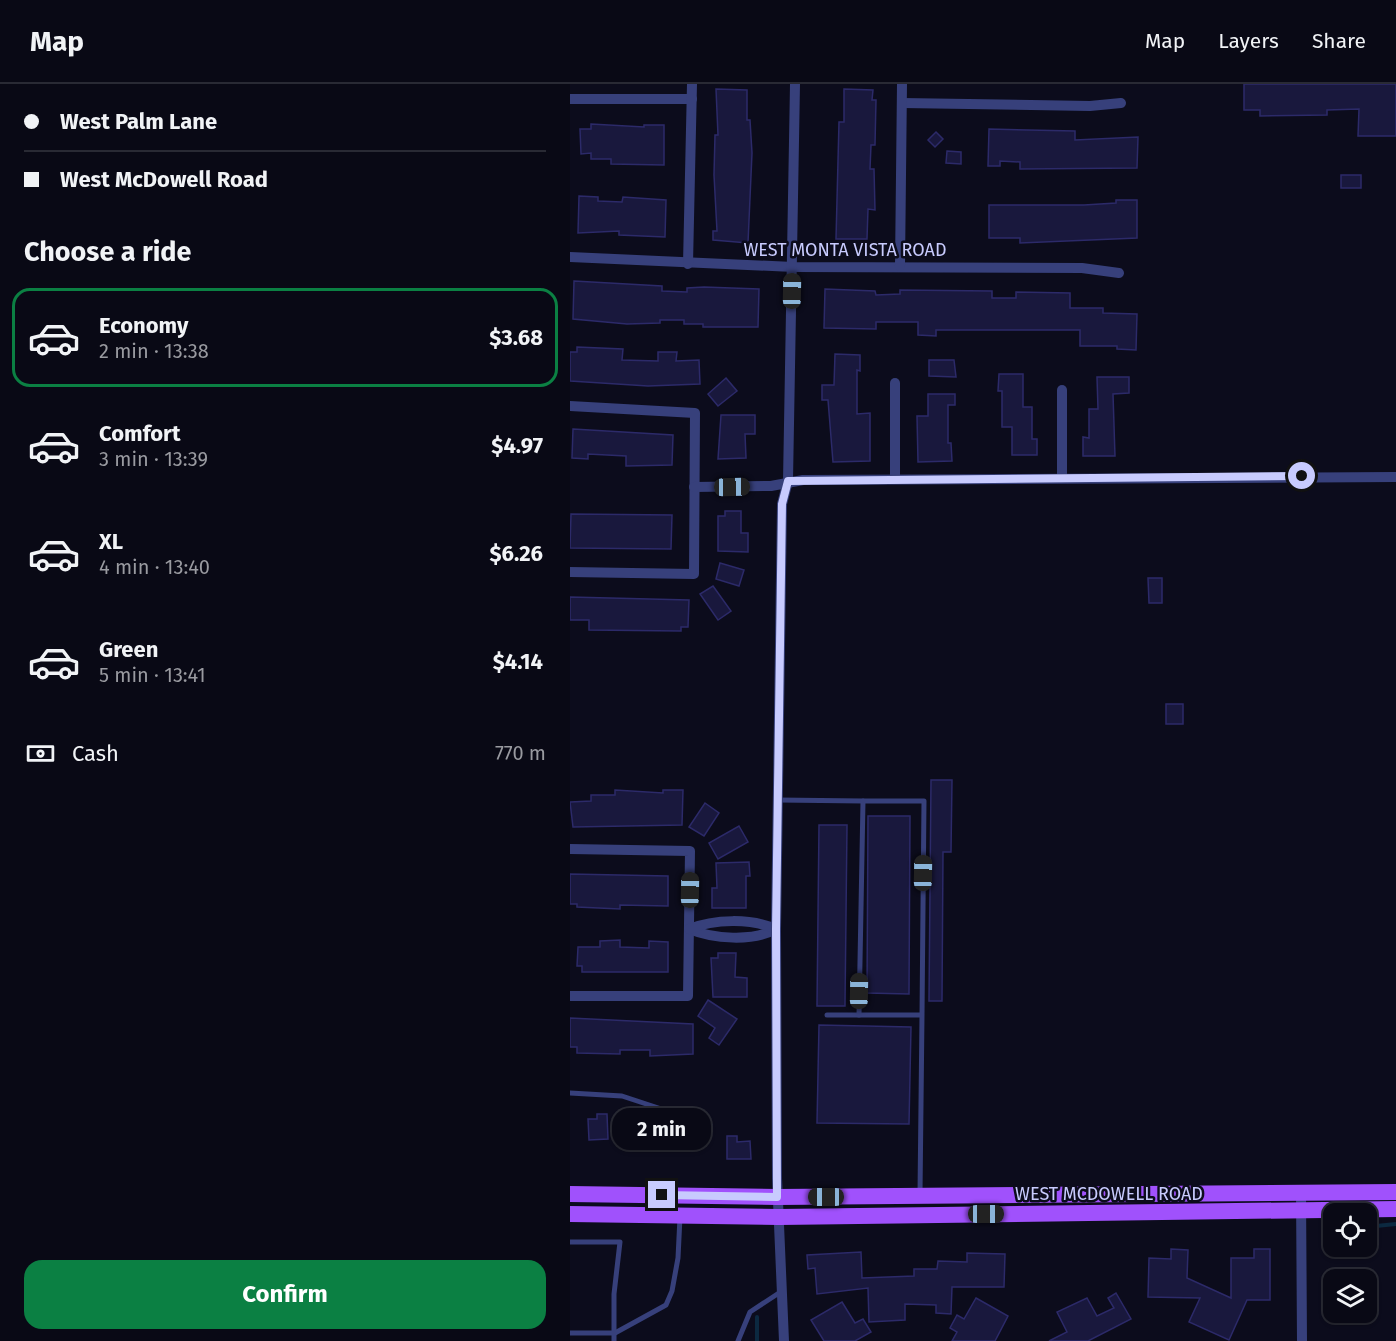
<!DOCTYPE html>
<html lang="en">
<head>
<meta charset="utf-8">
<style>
	:root { --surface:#090915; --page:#12121e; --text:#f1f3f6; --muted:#999aa0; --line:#292a34; --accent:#0b8043 }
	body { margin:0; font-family:"Fira Sans",sans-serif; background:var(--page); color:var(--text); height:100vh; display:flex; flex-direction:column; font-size:22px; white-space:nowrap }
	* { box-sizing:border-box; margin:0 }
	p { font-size:20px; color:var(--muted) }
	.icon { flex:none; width:33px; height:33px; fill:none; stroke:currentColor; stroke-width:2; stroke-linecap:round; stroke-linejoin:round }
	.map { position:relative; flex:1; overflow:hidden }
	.drawer { display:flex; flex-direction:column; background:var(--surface); width:570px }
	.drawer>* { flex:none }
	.top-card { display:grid; align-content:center; height:132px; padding:0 24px; background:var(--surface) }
	.buttons { position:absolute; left:753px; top:1119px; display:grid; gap:12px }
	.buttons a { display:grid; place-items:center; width:54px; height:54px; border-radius:12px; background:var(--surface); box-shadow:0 2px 4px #0004,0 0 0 2px var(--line); font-size:30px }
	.end { position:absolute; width:27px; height:27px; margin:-14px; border:8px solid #c8cbfe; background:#111; box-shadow:0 0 0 3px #111 }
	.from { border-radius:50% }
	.bubble { position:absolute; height:42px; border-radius:18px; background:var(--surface); box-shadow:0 2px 4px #0004,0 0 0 2px var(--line); font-size:20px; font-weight:700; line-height:42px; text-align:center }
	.car { position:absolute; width:18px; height:36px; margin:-18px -9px; border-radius:8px; box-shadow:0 0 4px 2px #0007; background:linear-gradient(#222 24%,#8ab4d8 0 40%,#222 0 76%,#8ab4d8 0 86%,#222 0) }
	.top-card b { display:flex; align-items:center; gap:21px; height:57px; font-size:22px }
	.top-card b+b { border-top:2px solid var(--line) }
	.top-card i { width:15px; height:15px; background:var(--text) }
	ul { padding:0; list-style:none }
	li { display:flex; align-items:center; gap:18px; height:99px; margin:0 12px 9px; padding:0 12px; border:3px solid transparent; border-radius:18px }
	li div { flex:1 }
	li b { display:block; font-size:22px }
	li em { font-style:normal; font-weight:700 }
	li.active { border-color:var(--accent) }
	li>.icon { width:54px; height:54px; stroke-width:1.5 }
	h2 { padding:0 24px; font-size:27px; line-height:72px }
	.pay { display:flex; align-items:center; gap:15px; height:66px; padding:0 24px; font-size:22px }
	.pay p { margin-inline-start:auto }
	.cta { display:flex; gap:12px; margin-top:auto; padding:12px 24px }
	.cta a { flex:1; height:69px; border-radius:18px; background:var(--accent); color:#fff; font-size:24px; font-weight:700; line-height:69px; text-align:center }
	header { display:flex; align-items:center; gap:36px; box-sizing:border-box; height:84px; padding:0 30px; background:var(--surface); border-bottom:2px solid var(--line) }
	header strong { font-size:28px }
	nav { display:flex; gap:33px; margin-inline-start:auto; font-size:21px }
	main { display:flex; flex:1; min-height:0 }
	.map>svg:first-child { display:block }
</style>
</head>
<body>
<header>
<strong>Map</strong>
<nav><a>Map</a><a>Layers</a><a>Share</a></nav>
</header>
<main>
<section class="drawer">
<div class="top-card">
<b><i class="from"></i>West Palm Lane</b>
<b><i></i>West McDowell Road</b>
</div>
<h2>Choose a ride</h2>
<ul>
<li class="active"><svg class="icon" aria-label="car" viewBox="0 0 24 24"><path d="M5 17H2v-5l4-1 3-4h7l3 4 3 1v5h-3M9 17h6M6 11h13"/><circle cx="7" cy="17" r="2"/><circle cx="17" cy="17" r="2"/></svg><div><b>Economy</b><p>2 min · 13:38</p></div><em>$3.68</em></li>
<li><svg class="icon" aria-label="car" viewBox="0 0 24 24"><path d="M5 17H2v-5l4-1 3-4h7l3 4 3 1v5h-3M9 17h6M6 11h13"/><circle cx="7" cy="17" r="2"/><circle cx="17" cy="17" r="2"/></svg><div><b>Comfort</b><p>3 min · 13:39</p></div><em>$4.97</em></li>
<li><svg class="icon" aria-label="car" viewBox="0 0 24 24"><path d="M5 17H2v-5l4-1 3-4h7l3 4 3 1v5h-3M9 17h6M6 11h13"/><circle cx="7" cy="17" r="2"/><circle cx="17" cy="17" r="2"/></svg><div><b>XL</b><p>4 min · 13:40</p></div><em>$6.26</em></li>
<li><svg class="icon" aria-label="car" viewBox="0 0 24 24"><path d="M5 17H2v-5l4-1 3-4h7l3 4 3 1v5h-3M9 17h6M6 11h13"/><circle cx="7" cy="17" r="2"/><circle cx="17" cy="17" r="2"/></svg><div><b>Green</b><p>5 min · 13:41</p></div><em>$4.14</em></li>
</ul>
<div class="pay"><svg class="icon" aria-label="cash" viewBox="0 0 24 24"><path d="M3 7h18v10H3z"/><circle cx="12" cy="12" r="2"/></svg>Cash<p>770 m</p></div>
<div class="cta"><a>Confirm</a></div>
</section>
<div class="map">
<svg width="826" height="1257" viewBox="0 0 826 1257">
	<rect width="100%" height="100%" fill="#0c0c1c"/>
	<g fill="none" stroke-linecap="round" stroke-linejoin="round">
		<g stroke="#0c2940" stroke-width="4">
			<polyline points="796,1143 826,1140"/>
			<polyline points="187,1233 187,1257"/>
		</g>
	</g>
	<g fill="#19183d" stroke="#2c2a69" stroke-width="1.5">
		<polygon points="674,0 826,0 826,52 788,52 789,25 757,26 757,31 690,32 690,26 674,26"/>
		<polygon points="146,5 177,6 177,36 180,36 182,69 178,159 143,156 143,147 147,147 144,91 145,51 148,51"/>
		<polygon points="274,5 303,6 302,16 306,16 305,61 301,61 300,85 304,85 305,126 298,125 297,155 266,155 269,38 274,38"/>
		<polygon points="21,40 74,43 74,41 94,41 94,81 41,80 41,75 21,75 21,69 11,70 10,45 21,45"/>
		<polygon points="419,45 505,47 505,56 568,53 567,84 450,85 450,78 430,77 430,82 418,82"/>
		<polygon points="366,48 373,55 365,63 358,56"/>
		<polygon points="377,67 391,68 391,80 376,79"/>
		<rect x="771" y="91" width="20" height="13"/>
		<polygon points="9,112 28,113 28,117 52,118 53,113 96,116 95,153 49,151 49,147 8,149"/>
		<polygon points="546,116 567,116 567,154 450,159 450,154 419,154 419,121 514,121 546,119"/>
		<polygon points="4,197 92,202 92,207 117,208 117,204 134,203 189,205 188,243 133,243 133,240 114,240 114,236 90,236 90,239 57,240 3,235"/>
		<polygon points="255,205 305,207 306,211 330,210 330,206 422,207 422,214 446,214 446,208 500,209 500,224 533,224 533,229 567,230 566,266 547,265 547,262 510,262 510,246 366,246 366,252 348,251 348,238 306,238 306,245 254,244"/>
		<polygon points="7,263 53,265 52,276 88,277 88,268 107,268 106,277 129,276 130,300 78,302 0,297 0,268 7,268"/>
		<polygon points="265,270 290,271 290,287 287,286 287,330 300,329 300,377 263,378 258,316 252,316 252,301 264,301"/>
		<polygon points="359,276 384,276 386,293 359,292"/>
		<polygon points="429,290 453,290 453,323 462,323 462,355 467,355 467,371 442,371 442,343 432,343 432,307 428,307"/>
		<polygon points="527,293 559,293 559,309 543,310 545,372 513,372 513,353 519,354 519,325 528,325"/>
		<polygon points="156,294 167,307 148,322 138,310"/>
		<polygon points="358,310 385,310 385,321 378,321 378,359 381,359 382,377 348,378 347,332 358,332"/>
		<polygon points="151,331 185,331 185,350 175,350 176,374 148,375"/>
		<polygon points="3,345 103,351 102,381 56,382 56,372 18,370 18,375 2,374"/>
		<polygon points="155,427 171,427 171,449 178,449 178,468 148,467 148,432 155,432"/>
		<polygon points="1,430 102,431 101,465 0,464"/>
		<polygon points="150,479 174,486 169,502 146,495"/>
		<polygon points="578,494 592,494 592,519 579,519"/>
		<polygon points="143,502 161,527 148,536 130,510"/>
		<polygon points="0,513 119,516 118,543 111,543 111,547 19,546 19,536 0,536"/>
		<rect x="596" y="620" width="17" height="20"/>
		<polygon points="361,696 382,696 381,768 373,768 372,917 359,917"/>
		<polygon points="45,706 93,709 93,706 113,706 112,741 3,743 0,718 21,717 21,711 45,711"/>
		<polygon points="135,719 149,729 134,752 119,743"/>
		<polygon points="298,732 340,732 339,910 297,909"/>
		<polygon points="249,741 277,741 275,922 247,922"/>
		<polygon points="169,742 178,758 148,775 139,759"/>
		<polygon points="179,778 180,792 176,792 176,824 142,824 142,804 147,804 146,779"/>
		<polygon points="0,790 98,792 98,822 50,821 50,825 7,823 7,820 0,820"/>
		<polygon points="50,856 50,863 79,864 79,857 98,858 98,888 12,888 12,882 7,882 8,863 30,863 30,857"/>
		<polygon points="148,869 166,869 165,893 177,894 177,913 143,913 141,874 148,874"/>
		<polygon points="138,916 167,935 149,961 139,954 145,944 128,932"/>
		<polygon points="0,934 123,940 123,970 80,972 80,966 50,966 50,970 7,969 7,963 0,963"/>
		<polygon points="249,941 341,943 339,1040 247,1039"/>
		<polygon points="27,1030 37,1030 38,1055 19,1056 18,1035 27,1035"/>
		<polygon points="157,1052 167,1052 167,1058 180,1057 181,1075 157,1075"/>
		<polygon points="601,1165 618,1166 617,1194 661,1214 661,1174 684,1174 684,1165 700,1165 700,1216 677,1216 659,1256 619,1238 630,1214 578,1213 579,1174 601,1175"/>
		<polygon points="291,1168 292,1194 344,1192 344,1185 367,1185 368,1177 397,1178 397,1169 435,1170 434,1203 382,1203 381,1230 366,1229 366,1221 335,1220 335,1236 299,1238 298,1204 247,1210 245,1184 238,1185 237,1171"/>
		<polygon points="546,1209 561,1235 518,1257 479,1257 497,1248 487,1228 517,1214 527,1232 544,1224 538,1214"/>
		<polygon points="406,1214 438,1232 425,1257 382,1257 387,1248 380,1244 387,1231 394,1235"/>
		<polygon points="272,1218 285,1239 293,1235 301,1248 285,1257 254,1257 241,1236"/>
	</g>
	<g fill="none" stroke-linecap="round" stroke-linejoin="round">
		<g stroke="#37407b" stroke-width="5">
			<polyline points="208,716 293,717"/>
			<polyline points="257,931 289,931"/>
			<polyline points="0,1009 52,1012 140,1041"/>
			<polyline points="350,1110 352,931 289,931 293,717 354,717 352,931"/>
			<polyline points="0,1158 50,1158 44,1210 44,1257"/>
			<polyline points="0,1249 45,1249 96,1221 102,1207 108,1174 110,1133"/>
			<polyline points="168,1257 180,1228 212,1207"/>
		</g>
		<g stroke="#37407b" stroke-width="10">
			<polyline points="0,15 122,15"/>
			<polyline points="332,19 520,22 551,19"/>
			<polyline points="0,173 223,183 512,184 549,189"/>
			<polyline points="118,180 122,0"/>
			<polyline points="330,182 332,0"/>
			<polyline points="325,299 325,395"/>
			<polyline points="492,306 492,393"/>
			<polyline points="0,322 125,329 124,490 0,488"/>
			<polyline points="124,403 201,402 233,396 826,393"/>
			<polyline points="0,765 120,767 118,912 0,912"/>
			<path d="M 119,845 C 143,855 183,858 206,845"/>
			<path d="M 119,845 C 144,835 181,834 206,845"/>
			<polyline points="731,1108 732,1257"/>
			<polyline points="214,1257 207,1094 206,845 212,420 218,397 225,0"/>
		</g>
		<g stroke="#a051fc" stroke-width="16">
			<polyline points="0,1110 207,1113 826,1108"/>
			<polyline points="0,1130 209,1133 826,1125"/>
		</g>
	</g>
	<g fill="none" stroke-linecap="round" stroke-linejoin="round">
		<polyline stroke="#c8cbfe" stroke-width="8" points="92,1111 207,1113 206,845 212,420 218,397 732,392"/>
	</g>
	<g text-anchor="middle" stroke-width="5" stroke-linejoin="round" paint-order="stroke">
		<g font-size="18" fill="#c8cbfe" stroke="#0c0c1c">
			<text x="275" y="172">WEST MONTA VISTA ROAD</text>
			<text x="539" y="1116">WEST MCDOWELL ROAD</text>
		</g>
	</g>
</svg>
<div class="buttons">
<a><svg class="icon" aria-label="locate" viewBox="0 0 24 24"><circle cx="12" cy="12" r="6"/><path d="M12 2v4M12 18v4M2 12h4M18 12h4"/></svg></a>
<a><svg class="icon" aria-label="layers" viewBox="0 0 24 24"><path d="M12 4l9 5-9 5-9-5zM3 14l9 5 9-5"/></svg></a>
</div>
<i class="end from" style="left:732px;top:392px"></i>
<i class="end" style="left:92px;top:1111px"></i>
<div class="bubble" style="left:42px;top:1024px;width:99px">2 min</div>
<i class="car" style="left:222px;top:207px;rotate:1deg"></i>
<i class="car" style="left:162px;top:403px;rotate:89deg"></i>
<i class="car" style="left:353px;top:789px;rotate:1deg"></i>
<i class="car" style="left:120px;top:806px;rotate:1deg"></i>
<i class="car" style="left:289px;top:907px;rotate:1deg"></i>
<i class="car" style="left:256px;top:1113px;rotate:270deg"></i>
<i class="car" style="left:416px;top:1130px;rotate:90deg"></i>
</div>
</main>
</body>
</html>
